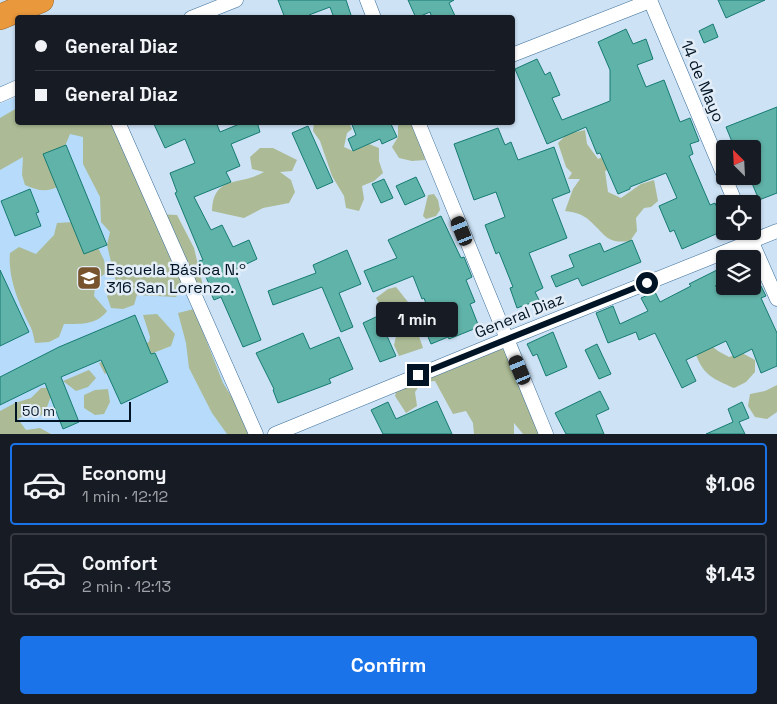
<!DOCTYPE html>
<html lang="en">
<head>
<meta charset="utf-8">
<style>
	:root { --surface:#171b24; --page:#20242c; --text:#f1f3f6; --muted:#9ea1a6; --line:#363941; --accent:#1a73e8 }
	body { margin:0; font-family:"Space Grotesk",sans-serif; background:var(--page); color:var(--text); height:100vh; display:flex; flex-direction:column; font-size:19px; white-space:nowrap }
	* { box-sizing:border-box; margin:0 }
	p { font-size:16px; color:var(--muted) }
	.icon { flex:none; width:28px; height:28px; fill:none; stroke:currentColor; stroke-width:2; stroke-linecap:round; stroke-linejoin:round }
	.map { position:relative; height:434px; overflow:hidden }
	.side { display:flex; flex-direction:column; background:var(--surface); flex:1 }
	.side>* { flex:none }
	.hud { position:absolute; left:15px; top:15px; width:500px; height:110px; border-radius:5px; box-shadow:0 1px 4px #0004; display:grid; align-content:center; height:110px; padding:0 20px; background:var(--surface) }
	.needle { width:32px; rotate:336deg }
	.controls { position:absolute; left:716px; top:140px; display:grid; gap:10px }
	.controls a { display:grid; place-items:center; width:45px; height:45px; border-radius:5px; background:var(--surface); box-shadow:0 1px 4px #0004; font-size:25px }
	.scale { position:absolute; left:15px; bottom:12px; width:116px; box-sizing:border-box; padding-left:5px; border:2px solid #011425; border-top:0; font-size:14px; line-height:18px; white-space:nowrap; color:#011425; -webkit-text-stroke:4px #e3edf7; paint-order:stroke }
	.end { position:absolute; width:22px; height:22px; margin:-11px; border:6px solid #011425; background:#fff; box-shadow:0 0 0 2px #fff }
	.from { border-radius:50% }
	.bubble { position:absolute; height:35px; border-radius:5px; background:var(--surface); box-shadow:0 1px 4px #0004; font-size:16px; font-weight:800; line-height:35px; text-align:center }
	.car { position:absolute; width:15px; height:30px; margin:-15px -8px; border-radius:6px; box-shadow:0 0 4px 1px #0007; background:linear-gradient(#222 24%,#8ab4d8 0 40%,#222 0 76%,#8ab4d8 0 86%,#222 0) }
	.hud b { display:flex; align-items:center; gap:18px; height:48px; font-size:19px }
	.hud b+b { border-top:1px solid var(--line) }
	.hud i { width:12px; height:12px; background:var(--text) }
	ul { padding:9px 0 0; list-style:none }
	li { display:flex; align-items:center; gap:15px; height:82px; margin:0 10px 8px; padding:0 10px; border:2px solid var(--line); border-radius:5px }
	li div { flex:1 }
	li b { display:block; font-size:19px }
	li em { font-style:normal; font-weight:800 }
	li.selected { border-color:var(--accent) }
	li>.icon { width:45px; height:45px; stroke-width:1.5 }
	.action { display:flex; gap:10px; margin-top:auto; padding:10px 20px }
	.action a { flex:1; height:58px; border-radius:5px; background:var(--accent); color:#fff; font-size:20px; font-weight:800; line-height:58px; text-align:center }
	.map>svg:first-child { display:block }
</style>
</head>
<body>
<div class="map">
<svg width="777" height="434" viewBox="0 0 777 434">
	<rect width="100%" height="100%" fill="#cde2f5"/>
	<polygon fill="#b7dbfb" points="17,97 18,122 111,123 247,434 0,434 0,104"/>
	<g fill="#acbb95">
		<path d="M 17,108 L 18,122 L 120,123 L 157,214 L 177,215 L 194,248 L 203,286 L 185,285 L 176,297 L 137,295 L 134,305 L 123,309 L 111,308 L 107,296 L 117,287 L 107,245 L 110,232 L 101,222 L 100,197 L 83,164 L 83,137 L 70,134 L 60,158 L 61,185 C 47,193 39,191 25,185 L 22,175 L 23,157 L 0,170 L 0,118 Z"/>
		<polygon points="314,123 349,123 352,129 347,133 344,147 353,151 369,144 379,148 379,161 383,173 374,181 362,186 364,199 359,211 346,208 344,196 332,176 320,141 313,131"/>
		<polygon points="398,123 417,123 425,160 412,161 399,158 392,147 398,137"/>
		<path d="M 585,130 L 587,144 L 598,159 L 634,143 L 640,157 L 605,171 L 608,192 L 621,198 L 641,184 L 654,180 L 658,201 L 651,207 L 644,208 L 636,218 L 637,231 L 630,241 C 606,244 606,235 590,221 C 583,214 574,212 565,211 L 573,189 L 580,179 L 568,179 L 572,173 L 566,167 L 558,143 L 567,134 Z"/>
		<path d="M 260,148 L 273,148 L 297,160 L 292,171 L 280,172 L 291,180 L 295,192 L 289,203 L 263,208 L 244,218 L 212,211 C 213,174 241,186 264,172 L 252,169 L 250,157 Z"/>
		<polygon points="434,194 438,200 440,210 436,216 426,219 423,216 428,195"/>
		<path d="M 73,222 L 87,225 L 104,260 L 106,273 L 96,280 L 94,296 L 107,311 C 97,325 80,324 64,324 L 59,337 L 49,342 L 35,343 C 32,325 29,326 23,311 C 15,294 8,272 10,253 L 19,247 L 36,254 L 54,235 L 57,223 Z"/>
		<polygon points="396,287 412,307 424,304 432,325 418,324 419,336 423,348 399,356 394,345 397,332 410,326 411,318 405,307 394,311 382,308 376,298 388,289"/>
		<polygon points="194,309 223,383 255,434 227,434 212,413 189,368 186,343 178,313"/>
		<polygon points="157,314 175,334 171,346 112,369 105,374 99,363 149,342 150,337 143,315"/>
		<path d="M 708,343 L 718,351 L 729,357 L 742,353 L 755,360 L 755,372 L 746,382 L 734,388 C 714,379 704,376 696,355 Z"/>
		<polygon points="498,347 508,352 540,434 523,434 514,423 514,434 474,434 473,423 466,411 453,414 435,381 422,382 415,392 417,406 406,413 395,396 398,384"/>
		<polygon points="89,370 96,378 88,387 76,391 63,381"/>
		<polygon points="777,385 777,412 767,419 755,417 748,406 750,394 765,391"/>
		<polygon points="57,387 50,399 45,412 40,416 28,413 18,419 26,430 40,428 51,434 0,434 0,411 15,403 31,398 41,388"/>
		<polygon points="108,389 110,402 104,414 95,415 84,408 84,395 95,390"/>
	</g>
	<g fill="#60b3a9" stroke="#167b72">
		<polygon points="278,0 346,0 352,18 334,18 330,7 309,15 310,18 285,18"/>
		<polygon points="408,0 454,0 449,3 456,18 432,18 430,12 416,18"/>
		<polygon points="718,0 765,0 726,18"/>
		<polygon points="713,24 718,37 704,43 699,31"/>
		<polygon points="626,29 633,44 646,39 653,59 637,65 646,87 664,80 680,122 690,118 699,141 690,144 693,154 689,156 710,205 715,203 725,227 725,230 682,249 674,230 670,232 659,206 677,198 666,173 630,187 630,189 618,194 600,153 597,154 586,127 547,144 515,69 537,59 545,75 550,72 560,95 552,98 562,120 610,101 610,70 598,42"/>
		<polygon points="777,107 777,193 759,200 749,176 752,176 752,142 735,149 726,127"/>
		<polygon points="153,122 216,122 220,132 244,122 257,122 260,132 231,144 240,166 226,172 231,182 194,197 211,230 222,225 233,247 249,240 257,259 234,270 261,340 243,347 221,297 214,300 208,287 210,286 199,261 203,260 175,193 177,192 170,173 195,163 185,139 165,148"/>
		<polygon points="351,122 390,122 397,137 382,144 380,139 353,151 348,139 356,135"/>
		<polygon points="308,126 333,182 317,189 292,133"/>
		<polygon points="498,128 505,145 511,142 518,160 554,147 570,192 552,199 567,238 529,253 543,288 535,292 539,300 517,308 510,288 513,287 499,252 496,254 485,225 505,217 496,192 474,200 454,144"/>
		<polygon points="66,145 107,245 84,254 43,154"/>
		<polygon points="416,177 425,196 405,205 396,186"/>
		<polygon points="384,179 393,198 381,203 372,184"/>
		<polygon points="30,189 39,212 36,213 41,226 15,236 1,201"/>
		<polygon points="441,216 461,258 464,257 472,277 466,280 475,302 470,304 479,327 449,339 448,337 431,344 426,332 435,328 424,298 422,299 413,276 373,292 364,271 397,258 388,240"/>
		<polygon points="632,240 641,262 582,286 578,278 556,287 551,276 574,267 569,255 600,243 604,252"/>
		<polygon points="347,250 361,284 339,293 353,327 341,332 322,287 273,305 268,291 316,273 313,265"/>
		<polygon points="725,266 725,282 715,286 761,286 766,296 761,298 777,333 777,366 761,373 752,349 734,358 726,341 686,360 696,381 682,388 655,333 639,340 636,332 608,343 596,313 613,306 620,324 648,311 641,298 655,292 660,302 691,286 689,284"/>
		<polygon points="0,270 29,332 0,346"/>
		<polygon points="135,315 151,354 155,353 168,382 121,404 101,360 61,377 79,422 63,429 45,383 0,405 0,377 59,347"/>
		<polygon points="378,316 396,356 380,362 363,323"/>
		<polygon points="553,332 567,367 546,376 537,354 533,356 527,344"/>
		<polygon points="303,333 310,349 339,337 353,369 329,379 331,383 278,403 273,390 274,389 256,353"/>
		<polygon points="597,344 611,374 599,379 585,350"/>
		<polygon points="600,391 609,409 596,415 604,434 566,434 555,413"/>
		<polygon points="437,401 452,434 383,434 371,410 388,402 396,419"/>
		<polygon points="742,402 749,418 739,422 745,434 706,434 733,422 728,409"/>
	</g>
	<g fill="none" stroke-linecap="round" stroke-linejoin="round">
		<defs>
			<g id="street">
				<polyline points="367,0 374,18"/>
				<polyline points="650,0 736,204"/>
				<polyline points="191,18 236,0"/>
				<polyline points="512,55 650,1"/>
				<polyline points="0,95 18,87"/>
				<polyline points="118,122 256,434"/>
				<polyline points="418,122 546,434"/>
				<polyline points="747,231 777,299"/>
				<polyline points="275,434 507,339 777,231"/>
			</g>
			<polyline id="highway" points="0,17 41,0"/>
		</defs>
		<use href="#street" stroke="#3a6d98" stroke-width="15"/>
		<use href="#highway" stroke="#986a33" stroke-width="26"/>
		<use href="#street" stroke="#fff" stroke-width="14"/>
		<use href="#highway" stroke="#e9983b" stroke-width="25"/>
	</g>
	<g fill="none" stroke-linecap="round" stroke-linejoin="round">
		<polyline stroke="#011425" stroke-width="6" points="418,375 647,283"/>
	</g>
	<defs>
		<symbol id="school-square" viewBox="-11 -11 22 22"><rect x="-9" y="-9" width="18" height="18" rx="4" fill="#78542e" stroke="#e3edf7"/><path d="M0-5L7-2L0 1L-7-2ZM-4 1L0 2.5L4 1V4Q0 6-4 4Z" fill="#fff"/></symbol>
	</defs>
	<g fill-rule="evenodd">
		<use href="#school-square" x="75" y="264" width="28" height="28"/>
	</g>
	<g text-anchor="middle" stroke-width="5" stroke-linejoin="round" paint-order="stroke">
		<g font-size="16" fill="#011425" stroke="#e3edf7">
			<text transform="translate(703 81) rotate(67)" y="6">14 de Mayo</text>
			<text transform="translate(519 315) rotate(-22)" y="6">General Diaz</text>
		</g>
		<g font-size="16" fill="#011425" stroke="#e3edf7" text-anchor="start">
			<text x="106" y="275">Escuela Básica N.º<tspan x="106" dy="18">316 San Lorenzo.</tspan></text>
		</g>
	</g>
</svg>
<div class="controls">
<a><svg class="needle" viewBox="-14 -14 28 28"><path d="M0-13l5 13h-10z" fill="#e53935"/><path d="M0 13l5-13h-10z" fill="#9ea1a6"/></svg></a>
<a><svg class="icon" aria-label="locate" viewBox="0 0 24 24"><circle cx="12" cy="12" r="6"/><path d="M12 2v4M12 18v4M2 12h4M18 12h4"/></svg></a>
<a><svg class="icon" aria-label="layers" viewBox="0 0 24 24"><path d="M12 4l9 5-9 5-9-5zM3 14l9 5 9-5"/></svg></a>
</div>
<div class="scale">50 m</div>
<i class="end from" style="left:647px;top:283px"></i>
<i class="end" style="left:418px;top:375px"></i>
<div class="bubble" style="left:376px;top:302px;width:82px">1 min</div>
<i class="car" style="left:462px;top:231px;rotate:338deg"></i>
<i class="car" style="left:520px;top:370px;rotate:337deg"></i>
<div class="hud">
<b><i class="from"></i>General Diaz</b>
<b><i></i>General Diaz</b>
</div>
</div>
<section class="side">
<ul>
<li class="selected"><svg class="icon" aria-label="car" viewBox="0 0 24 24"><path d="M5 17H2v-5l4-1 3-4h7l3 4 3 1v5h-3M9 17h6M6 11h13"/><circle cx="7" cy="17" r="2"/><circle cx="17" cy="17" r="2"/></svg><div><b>Economy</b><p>1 min · 12:12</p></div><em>$1.06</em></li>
<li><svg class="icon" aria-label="car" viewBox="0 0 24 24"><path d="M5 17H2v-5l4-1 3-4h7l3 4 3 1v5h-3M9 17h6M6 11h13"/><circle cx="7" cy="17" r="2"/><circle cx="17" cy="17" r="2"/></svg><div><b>Comfort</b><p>2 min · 12:13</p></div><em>$1.43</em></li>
</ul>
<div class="action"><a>Confirm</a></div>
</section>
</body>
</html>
